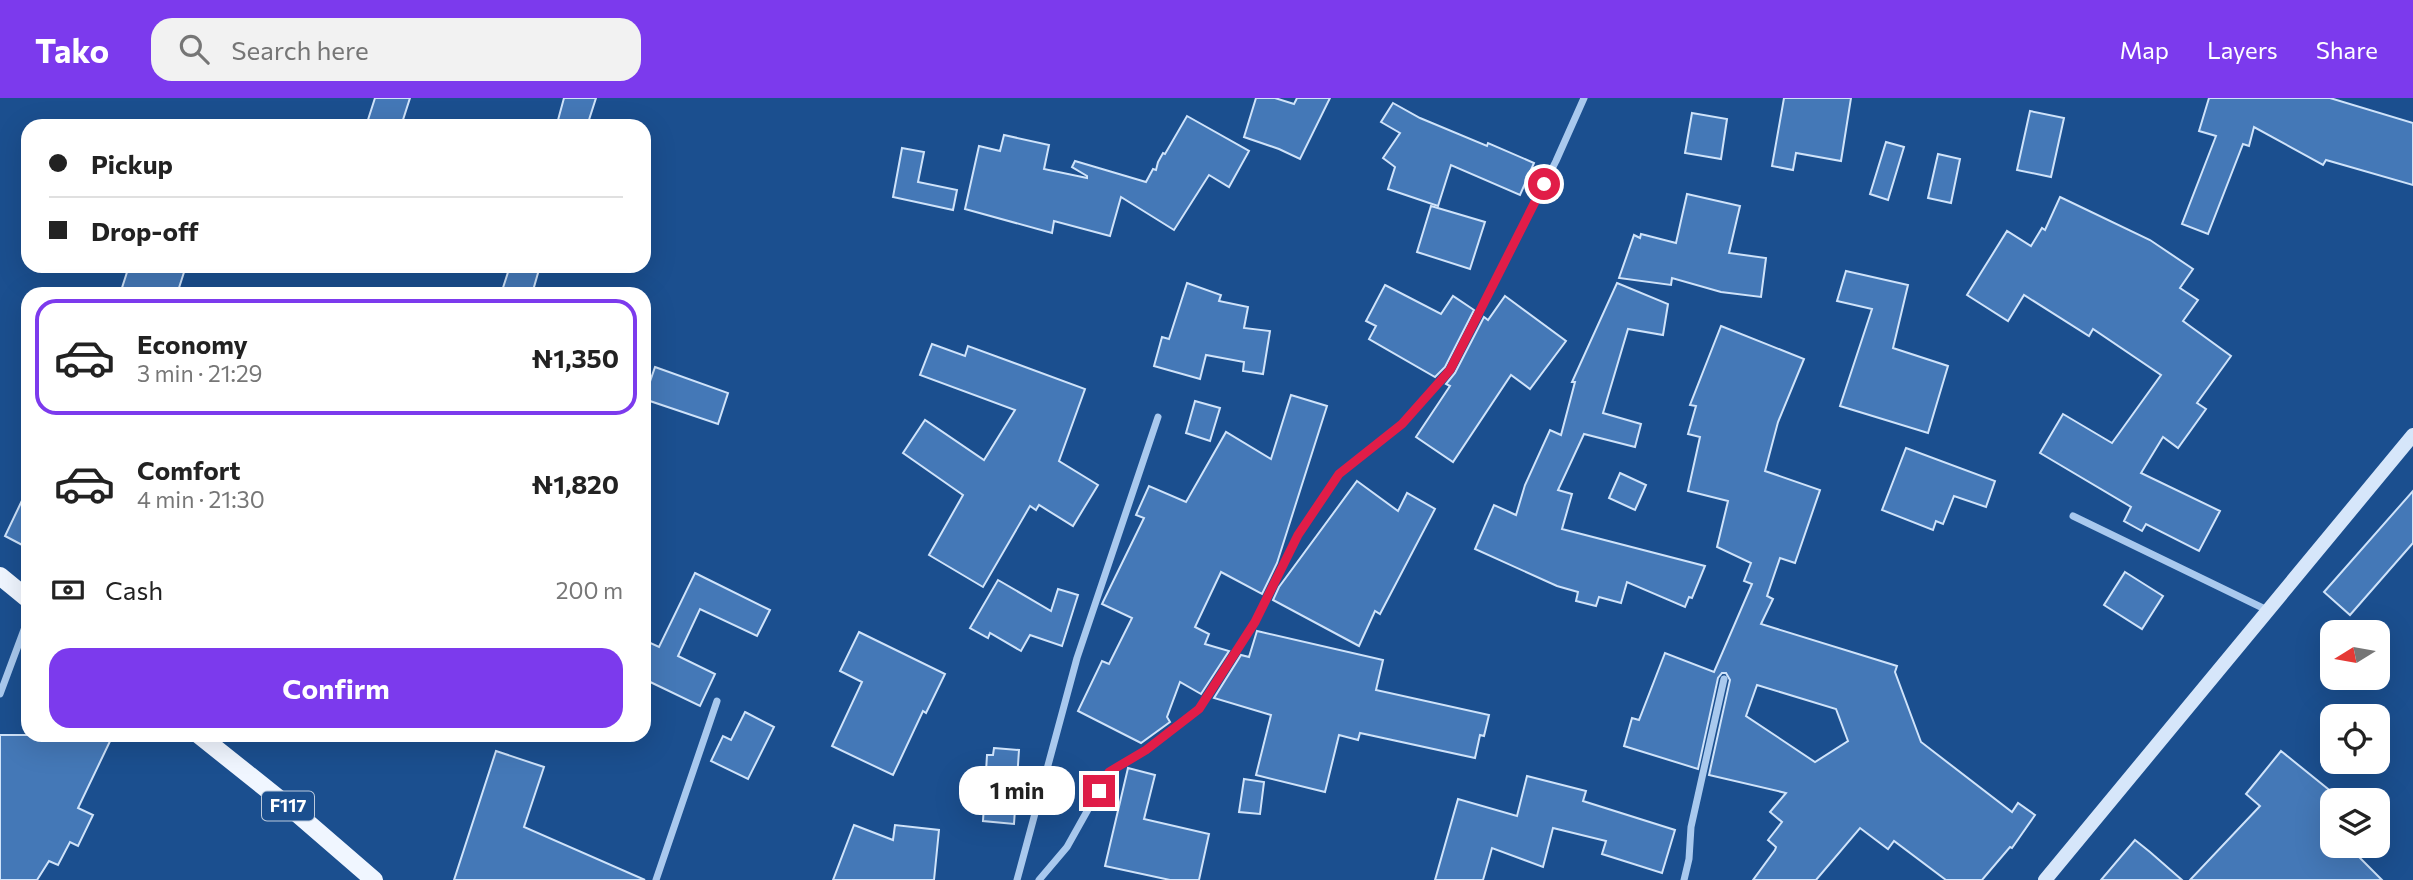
<!DOCTYPE html>
<html lang="en">
<head>
<meta charset="utf-8">
<style>
	:root { --surface:#fff; --page:#f2f2f2; --text:#222; --muted:#767676; --line:#e0e0e0; --accent:#7c3aed }
	body { margin:0; font-family:Commissioner,sans-serif; background:var(--page); color:var(--text); height:100vh; display:flex; flex-direction:column; font-size:26px; white-space:nowrap }
	* { box-sizing:border-box; margin:0 }
	p { font-size:23px; color:var(--muted) }
	.icon { flex:none; width:38px; height:38px; fill:none; stroke:currentColor; stroke-width:2; stroke-linecap:round; stroke-linejoin:round }
	.map { position:relative; flex:1; overflow:hidden }
	.panel { position:absolute; left:21px; top:189px; width:630px; height:455px; display:flex; flex-direction:column; background:var(--surface); border-radius:21px; box-shadow:0 7px 28px #0002 }
	.panel>* { flex:none }
	.guide { position:absolute; left:21px; top:21px; width:630px; height:154px; border-radius:21px; box-shadow:0 7px 28px #0002; display:grid; align-content:center; height:154px; padding:0 28px; background:var(--surface) }
	.needle { width:46px; rotate:259deg }
	.controls { position:absolute; left:2320px; top:522px; display:grid; gap:14px }
	.controls a { display:grid; place-items:center; width:70px; height:70px; border-radius:14px; background:var(--surface); box-shadow:0 7px 28px #0002; font-size:35px }
	.end { position:absolute; width:32px; height:32px; margin:-16px; border:9px solid #e11d48; background:#fff; box-shadow:0 0 0 4px #fff }
	.from { border-radius:50% }
	.bubble { position:absolute; height:49px; border-radius:21px; background:var(--surface); box-shadow:0 7px 28px #0002; font-size:23px; font-weight:700; line-height:49px; text-align:center }
	.guide b { display:flex; align-items:center; gap:24px; height:66px; font-size:26px }
	.guide b+b { border-top:2px solid var(--line) }
	.guide i { width:18px; height:18px; background:var(--text) }
	ul { padding:12px 0 0; list-style:none }
	li { display:flex; align-items:center; gap:21px; height:116px; margin:0 14px 10px; padding:0 14px; border:4px solid transparent; border-radius:21px }
	li div { flex:1 }
	li b { display:block; font-size:26px }
	li em { font-style:normal; font-weight:700 }
	li.on { border-color:var(--accent) }
	li>.icon { width:63px; height:63px; stroke-width:1.5 }
	.pay { display:flex; align-items:center; gap:18px; height:77px; padding:0 28px; font-size:26px }
	.pay p { margin-inline-start:auto }
	.action { display:flex; gap:14px; margin-top:auto; padding:14px 28px }
	.action a { flex:1; height:80px; border-radius:21px; background:var(--accent); color:#fff; font-size:28px; font-weight:700; line-height:80px; text-align:center }
	header { display:flex; align-items:center; gap:42px; box-sizing:border-box; height:98px; padding:0 35px; background:var(--accent); color:#fff }
	header strong { font-size:33px }
	nav { display:flex; gap:38px; margin-inline-start:auto; font-size:24px }
	.search { width:490px; height:63px; background:var(--page); display:flex; align-items:center; gap:18px; box-sizing:border-box; padding:0 24px; border-radius:21px; color:var(--muted); font-size:26px }
	.map>svg:first-child { display:block }
</style>
</head>
<body>
<header>
<strong>Tako</strong>
<div class="search"><svg class="icon" aria-label="search" viewBox="0 0 24 24"><circle cx="10" cy="10" r="6"/><path d="M15 15l6 6"/></svg>Search here</div>
<nav><a>Map</a><a>Layers</a><a>Share</a></nav>
</header>
<div class="map">
<svg width="2413" height="782" viewBox="0 0 2413 782">
	<rect width="100%" height="100%" fill="#1b4f8f"/>
	<g fill="#4478b7" stroke="#cfe3fa" stroke-width="2" fill-rule="evenodd">
		<polygon points="375,0 410,0 401,28 366,28"/>
		<polygon points="564,0 596,0 587,28 577,28 558,22"/>
		<polygon points="1256,0 1275,0 1294,6 1297,0 1330,0 1300,61 1279,51 1244,39"/>
		<polygon points="1784,0 1851,0 1841,63 1796,55 1793,72 1772,68"/>
		<polygon points="2209,0 2330,0 2413,25 2413,87 2326,62 2323,67 2254,29 2249,48 2243,46 2208,136 2182,126 2216,38 2199,33"/>
		<polygon points="1393,5 1420,20 1487,48 1488,45 1534,65 1520,97 1451,67 1438,108 1388,91 1395,69 1383,60 1400,35 1381,24"/>
		<polygon points="2030,13 2064,20 2051,79 2017,72"/>
		<polygon points="1692,15 1727,21 1721,61 1685,55"/>
		<polygon points="1187,18 1249,53 1229,89 1209,77 1174,132 1121,99 1110,138 1054,123 1052,135 965,111 979,48 1000,53 1004,37 1049,47 1044,71 1087,80 1087,78 1072,69 1075,63 1146,84 1153,71 1156,72 1158,64 1163,55 1165,56"/>
		<polygon points="1886,44 1904,49 1888,102 1870,96"/>
		<polygon points="902,50 924,54 918,84 957,92 953,112 893,99"/>
		<polygon points="1938,56 1960,61 1951,105 1928,100"/>
		<polygon points="1687,96 1740,108 1729,155 1766,160 1761,199 1721,194 1672,180 1671,187 1619,180 1634,137 1640,140 1641,136 1676,145"/>
		<polygon points="2060,99 2150,142 2193,171 2180,190 2198,202 2183,223 2231,258 2197,305 2206,311 2178,350 2163,339 2141,375 2220,413 2199,453 2146,426 2142,433 2124,423 2131,409 2040,355 2063,316 2112,345 2161,277 2093,231 2089,238 2024,197 2008,223 1967,197 2007,133 2031,148 2042,130 2045,132"/>
		<polygon points="1431,108 1485,124 1470,171 1417,154"/>
		<polygon points="129,168 186,168 177,196 120,196"/>
		<polygon points="510,168 540,168 532,196 501,196"/>
		<polygon points="1846,173 1908,187 1893,250 1948,268 1928,335 1840,308 1872,211 1837,203"/>
		<polygon points="1187,185 1221,197 1219,203 1248,209 1244,230 1270,233 1263,276 1243,273 1244,264 1206,257 1200,281 1154,268 1162,239 1169,241"/>
		<polygon points="1617,185 1668,206 1663,237 1628,231 1603,315 1641,326 1635,349 1584,336 1558,392 1572,396 1562,431 1705,468 1692,500 1689,499 1685,509 1627,484 1621,505 1599,499 1596,508 1576,503 1578,494 1557,488 1475,451 1494,407 1516,417 1525,387 1550,332 1561,337 1575,284 1572,284"/>
		<polygon points="1385,187 1441,216 1453,198 1474,212 1445,269 1435,279 1369,241 1376,228 1366,223"/>
		<polygon points="1505,198 1566,243 1530,291 1511,277 1453,364 1416,339 1450,288 1446,286 1455,275 1484,219 1488,222"/>
		<path d="M 1721,228 L 1804,261 L 1778,324 L 1765,373 L 1820,392 L 1795,465 L 1780,460 L 1767,498 L 1773,501 L 1761,526 L 1897,568 L 1895,574 L 1921,644 L 2012,714 L 2018,705 L 2035,717 L 2012,750 L 2010,749 L 1982,782 L 1946,782 L 1894,743 L 1888,751 L 1860,730 L 1816,782 L 1753,782 L 1775,752 L 1776,749 L 1768,742 L 1782,724 L 1770,714 L 1786,695 L 1709,677 L 1730,582 L 1726,575 L 1722,575 L 1718,580 L 1698,671 L 1624,648 L 1632,620 L 1639,622 L 1665,555 L 1714,574 L 1752,486 L 1744,483 L 1751,465 L 1717,449 L 1728,403 L 1688,393 L 1700,339 L 1688,336 L 1696,308 L 1690,307 ZM 1757,587 L 1836,611 L 1848,643 L 1815,664 L 1746,618 Z"/>
		<polygon points="932,246 965,258 968,248 1085,291 1059,363 1098,387 1073,428 1039,407 1036,412 1030,408 983,489 929,457 963,397 903,355 925,322 984,362 1015,312 920,277"/>
		<polygon points="655,269 728,295 718,326 644,301"/>
		<polygon points="1291,297 1327,308 1277,465 1262,496 1221,474 1195,529 1209,536 1205,546 1229,553 1201,596 1180,584 1167,619 1170,624 1141,645 1078,613 1102,563 1109,566 1132,520 1102,506 1144,420 1136,417 1149,388 1186,404 1226,334 1271,361"/>
		<polygon points="1195,303 1220,310 1210,343 1186,335"/>
		<polygon points="1906,350 1995,383 1986,409 1954,398 1943,426 1936,423 1933,432 1882,412"/>
		<polygon points="1620,375 1646,387 1635,412 1609,400"/>
		<polygon points="1357,383 1398,413 1407,395 1435,411 1380,516 1375,513 1359,548 1273,502 1279,489"/>
		<polygon points="28,390 28,450 5,438"/>
		<polygon points="2413,393 2413,445 2350,517 2324,494"/>
		<polygon points="2125,474 2163,498 2142,531 2104,507"/>
		<polygon points="695,475 770,512 757,538 700,511 678,558 715,576 700,608 644,581 644,542 659,549"/>
		<polygon points="998,482 1051,513 1058,491 1078,497 1062,548 1030,537 1021,553 990,535 988,540 970,530"/>
		<polygon points="1257,533 1383,562 1376,592 1489,617 1484,638 1480,637 1475,660 1360,635 1358,642 1339,637 1325,694 1256,677 1271,617 1214,600 1241,557 1249,559"/>
		<polygon points="859,534 945,576 926,615 923,613 893,677 832,648 862,584 840,573"/>
		<polygon points="745,614 774,629 748,681 711,663 723,638 731,642"/>
		<polygon points="0,637 113,637 78,710 93,717 78,748 70,744 58,767 49,763 37,782 0,782"/>
		<polygon points="994,650 1019,652 1014,726 983,723 987,657 993,657"/>
		<polygon points="496,653 544,669 524,729 645,782 454,782"/>
		<polygon points="2281,653 2333,695 2333,747 2369,747 2359,759 2382,782 2190,782 2260,708 2246,696"/>
		<polygon points="1128,670 1155,677 1144,721 1209,736 1199,782 1170,782 1105,768"/>
		<polygon points="1527,678 1586,693 1583,703 1675,732 1662,775 1602,756 1606,743 1553,730 1543,769 1492,750 1483,782 1435,782 1458,701 1517,718"/>
		<polygon points="1244,681 1264,684 1260,716 1239,714"/>
		<polygon points="854,727 893,742 895,727 939,732 934,782 833,782"/>
		<polygon points="2135,742 2150,754 2182,782 2101,782"/>
	</g>
	<g fill="none" stroke-linecap="round" stroke-linejoin="round">
		<g stroke="#a9c9ee" stroke-width="7">
			<polyline points="2073,418 2267,512"/>
			<polyline points="0,596 28,521"/>
			<polyline points="656,782 717,603"/>
			<polyline points="1017,782 1077,560 1158,319"/>
			<polyline points="1039,782 1067,749 1109,674 1146,652 1199,611 1255,524 1298,437 1339,376 1402,326 1450,272 1556,63 1584,0"/>
			<polyline points="1684,782 1689,761 1691,729 1724,581"/>
		</g>
		<polyline stroke="#d6e6fa" stroke-width="14" points="2045,782 2413,337"/>
		<g stroke="#f0f6ff" stroke-width="18">
			<polyline points="0,478 28,501"/>
			<polyline points="199,637 293,712 374,782"/>
		</g>
	</g>
	<g fill="none" stroke-linecap="round" stroke-linejoin="round">
		<polyline stroke="#e11d48" stroke-width="9" points="1099,693 1109,674 1146,652 1199,611 1255,524 1298,437 1339,376 1402,326 1450,272 1544,86"/>
	</g>
	<g text-anchor="middle" stroke-width="5" stroke-linejoin="round" paint-order="stroke">
		<rect fill="#1b4f8f" stroke="#bbcadd" stroke-width="2" x="262" y="693.5" width="52" height="29" rx="5"/>
		<g font-size="18" font-weight="bold" fill="#fff">
			<text x="288" y="714">F117</text>
		</g>
	</g>
</svg>
<div class="controls">
<a><svg class="needle" viewBox="-14 -14 28 28"><path d="M0-13l5 13h-10z" fill="#e53935"/><path d="M0 13l5-13h-10z" fill="#767676"/></svg></a>
<a><svg class="icon" aria-label="locate" viewBox="0 0 24 24"><circle cx="12" cy="12" r="6"/><path d="M12 2v4M12 18v4M2 12h4M18 12h4"/></svg></a>
<a><svg class="icon" aria-label="layers" viewBox="0 0 24 24"><path d="M12 4l9 5-9 5-9-5zM3 14l9 5 9-5"/></svg></a>
</div>
<i class="end from" style="left:1544px;top:86px"></i>
<i class="end" style="left:1099px;top:693px"></i>
<div class="bubble" style="left:959px;top:668px;width:116px">1 min</div>
<div class="guide">
<b><i class="from"></i>Pickup</b>
<b><i></i>Drop-off</b>
</div>
<section class="panel">
<ul>
<li class="on"><svg class="icon" aria-label="car" viewBox="0 0 24 24"><path d="M5 17H2v-5l4-1 3-4h7l3 4 3 1v5h-3M9 17h6M6 11h13"/><circle cx="7" cy="17" r="2"/><circle cx="17" cy="17" r="2"/></svg><div><b>Economy</b><p>3 min · 21:29</p></div><em>₦1,350</em></li>
<li><svg class="icon" aria-label="car" viewBox="0 0 24 24"><path d="M5 17H2v-5l4-1 3-4h7l3 4 3 1v5h-3M9 17h6M6 11h13"/><circle cx="7" cy="17" r="2"/><circle cx="17" cy="17" r="2"/></svg><div><b>Comfort</b><p>4 min · 21:30</p></div><em>₦1,820</em></li>
</ul>
<div class="pay"><svg class="icon" aria-label="cash" viewBox="0 0 24 24"><path d="M3 7h18v10H3z"/><circle cx="12" cy="12" r="2"/></svg>Cash<p>200 m</p></div>
<div class="action"><a>Confirm</a></div>
</section>
</div>
</body>
</html>
